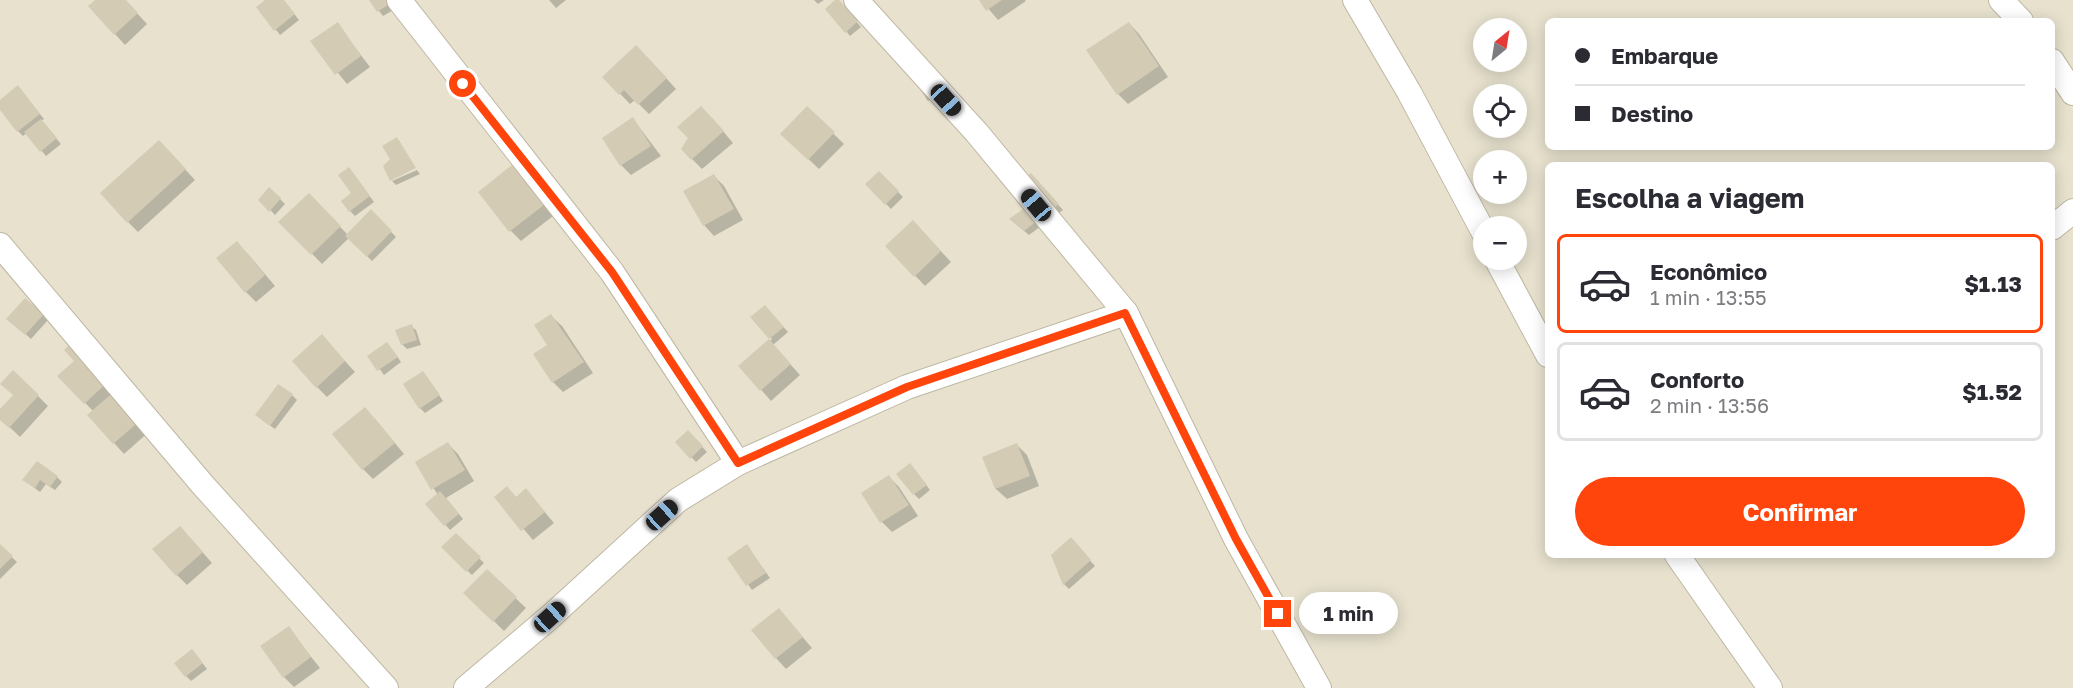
<!DOCTYPE html>
<html lang="pt">
<head>
<meta charset="utf-8">
<style>
	:root { --surface:#fff; --page:#f7f7f7; --text:#2b2b33; --muted:#7c7c81; --line:#e1e1e2; --accent:#ff440c }
	body { margin:0; font-family:"Golos Text",sans-serif; background:var(--page); color:var(--text); height:100vh; display:flex; flex-direction:column; font-size:22px; white-space:nowrap }
	* { box-sizing:border-box; margin:0 }
	p { font-size:20px; color:var(--muted) }
	.icon { flex:none; width:33px; height:33px; fill:none; stroke:currentColor; stroke-width:2; stroke-linecap:round; stroke-linejoin:round }
	.map { position:relative; flex:1; overflow:hidden }
	.side { position:absolute; left:1545px; top:162px; width:510px; height:396px; display:flex; flex-direction:column; background:var(--surface); border-radius:9px; box-shadow:0 3px 15px #0003 }
	.side>* { flex:none }
	.top-card { position:absolute; left:1545px; top:18px; width:510px; height:132px; border-radius:9px; box-shadow:0 3px 15px #0003; display:grid; align-content:center; height:132px; padding:0 30px; background:var(--surface) }
	.needle { width:39px; rotate:30deg }
	.fabs { position:absolute; left:1473px; top:18px; display:grid; gap:12px }
	.fabs a { display:grid; place-items:center; width:54px; height:54px; border-radius:50%; background:var(--surface); box-shadow:0 3px 15px #0003; font-size:30px }
	.end { position:absolute; width:27px; height:27px; margin:-14px; border:8px solid #ff440c; background:#fff; box-shadow:0 0 0 3px #fff }
	.from { border-radius:50% }
	.bubble { position:absolute; height:42px; border-radius:21px; background:var(--surface); box-shadow:0 3px 15px #0003; font-size:20px; font-weight:700; line-height:42px; text-align:center }
	.car { position:absolute; width:18px; height:36px; margin:-18px -9px; border-radius:8px; box-shadow:0 0 4px 2px #0007; background:linear-gradient(#222 24%,#8ab4d8 0 40%,#222 0 76%,#8ab4d8 0 86%,#222 0) }
	.top-card b { display:flex; align-items:center; gap:21px; height:57px; font-size:22px }
	.top-card b+b { border-top:2px solid var(--line) }
	.top-card i { width:15px; height:15px; background:var(--text) }
	ul { padding:0; list-style:none }
	li { display:flex; align-items:center; gap:18px; height:99px; margin:0 12px 9px; padding:0 18px; border:3px solid var(--line); border-radius:9px }
	li div { flex:1 }
	li b { display:block; font-size:22px }
	li em { font-style:normal; font-weight:700 }
	li.active { border-color:var(--accent) }
	li>.icon { width:54px; height:54px; stroke-width:1.5 }
	h2 { padding:0 30px; font-size:27px; line-height:72px }
	.button { display:flex; gap:12px; margin-top:auto; padding:12px 30px }
	.button a { flex:1; height:69px; border-radius:36px; background:var(--accent); color:#fff; font-size:24px; font-weight:700; line-height:69px; text-align:center }
	.map>svg:first-child { display:block }
</style>
</head>
<body>
<div class="map">
<svg width="2073" height="688" viewBox="0 0 2073 688">
	<rect width="100%" height="100%" fill="#f3efe1"/>
	<path fill="#e7e1ce" fill-rule="evenodd" d="M 0,0 L 2073,0 L 2073,688 L 0,688 ZM 1548,21 L 2052,21 L 2052,147 L 1548,147 ZM 1484,28 L 1516,28 L 1516,62 L 1484,62 ZM 1484,94 L 1516,94 L 1516,128 L 1484,128 ZM 1484,160 L 1516,160 L 1516,194 L 1484,194 ZM 1548,165 L 2052,165 L 2052,555 L 1548,555 ZM 1484,226 L 1516,226 L 1516,260 L 1484,260 Z"/>
	<g fill="#0003">
		<polygon points="97,0 125,0 147,24 125,45 115,34"/>
		<polygon points="267,0 283,0 299,20 280,35 259,7"/>
		<polygon points="391,0 397,8 383,16 371,1"/>
		<polygon points="549,0 566,0 556,8"/>
		<polygon points="814,0 824,0 818,4"/>
		<polygon points="981,0 1025,0 1026,1 998,20"/>
		<polygon points="842,5 861,27 850,36 846,31"/>
		<polygon points="1129,23 1139,34 1168,77 1128,104 1118,94"/>
		<polygon points="337,24 370,67 347,84 312,41"/>
		<polygon points="647,57 676,89 649,114 635,100 630,104 604,77"/>
		<polygon points="934,68 949,89 928,101 914,80"/>
		<polygon points="22,92 44,119 41,121 61,144 46,156 27,133 23,136 18,131 0,108 0,102"/>
		<polygon points="807,108 844,144 819,169 782,134"/>
		<polygon points="712,118 733,143 702,169 692,159"/>
		<polygon points="633,119 661,156 631,175 621,165"/>
		<polygon points="169,152 195,180 138,232 128,222"/>
		<polygon points="512,167 553,216 521,241 511,231"/>
		<polygon points="417,170 420,174 396,185 392,181"/>
		<polygon points="879,173 903,197 891,209 867,184"/>
		<polygon points="353,174 374,202 355,216 350,211"/>
		<polygon points="1031,175 1063,210 1029,235 1016,224 1025,209"/>
		<polygon points="714,176 724,186 743,220 714,236 704,225"/>
		<polygon points="270,189 285,204 275,215 261,200"/>
		<polygon points="309,195 348,235 371,211 396,237 372,261 349,238 322,264 281,222"/>
		<polygon points="923,232 951,262 925,286 887,246"/>
		<polygon points="247,253 275,286 256,302 246,292"/>
		<polygon points="770,312 788,332 773,345 800,375 771,401 740,366 772,339 752,317"/>
		<polygon points="43,315 48,320 31,339 13,323"/>
		<polygon points="551,316 562,326 593,373 563,392 553,382 549,345"/>
		<polygon points="411,326 416,330 421,345 407,349 402,344"/>
		<polygon points="332,347 355,372 327,397 317,387"/>
		<polygon points="392,349 401,362 384,375 370,356"/>
		<polygon points="66,350 151,430 124,454 114,443 93,411 59,376 76,361"/>
		<polygon points="423,372 443,401 425,413 420,408"/>
		<polygon points="292,395 297,400 275,429 262,420"/>
		<polygon points="38,396 48,406 20,437 0,418 0,411"/>
		<polygon points="375,419 404,454 373,479 363,469"/>
		<polygon points="688,432 707,452 696,462 677,442"/>
		<polygon points="448,444 458,454 474,481 446,498 463,519 450,530 427,504 438,495 417,463"/>
		<polygon points="1017,445 1027,455 1039,486 1007,499 996,489 984,458"/>
		<polygon points="915,470 930,490 919,499 914,494"/>
		<polygon points="57,477 62,482 55,490 46,484 40,492 24,480"/>
		<polygon points="889,477 899,487 918,516 892,532 882,522 863,493"/>
		<polygon points="507,488 517,498 526,490 554,523 533,540 496,497"/>
		<polygon points="456,535 484,563 472,575 443,547"/>
		<polygon points="190,538 212,563 187,585 177,575"/>
		<polygon points="1075,544 1095,566 1069,589 1064,584 1053,556"/>
		<polygon points="0,546 17,562 0,579"/>
		<polygon points="747,546 770,578 752,590 729,558"/>
		<polygon points="487,571 526,608 504,631 465,593"/>
		<polygon points="779,610 812,648 786,669 776,658"/>
		<polygon points="288,628 320,668 294,687 284,677"/>
		<polygon points="197,656 207,669 191,681 186,676"/>
	</g>
	<g fill="#d4cbb5">
		<polygon points="95,0 126,0 138,13 114,35 88,6"/>
		<polygon points="265,0 284,0 295,14 274,31 256,7"/>
		<polygon points="369,0 391,0 393,2 377,12"/>
		<polygon points="835,0 839,0 858,21 845,33 825,9"/>
		<polygon points="979,0 1002,0 986,11"/>
		<polygon points="338,22 361,56 335,75 310,41"/>
		<polygon points="1129,22 1159,66 1117,95 1086,50"/>
		<polygon points="636,45 667,78 638,105 624,90 619,95 602,77"/>
		<polygon points="18,85 40,114 17,132 0,110 0,100"/>
		<polygon points="701,106 724,131 691,160 681,149 688,138 677,127"/>
		<polygon points="807,106 835,132 808,160 780,134"/>
		<polygon points="633,117 651,146 620,166 602,138"/>
		<polygon points="41,119 57,138 40,152 24,132"/>
		<polygon points="397,137 416,168 390,181 383,166 390,159 382,146"/>
		<polygon points="159,140 186,169 127,223 100,193"/>
		<polygon points="512,165 544,205 509,232 478,192"/>
		<polygon points="349,167 370,196 349,212 341,201 351,193 338,175"/>
		<polygon points="879,171 899,191 885,205 865,184"/>
		<polygon points="1031,173 1059,204 1024,231 1009,219 1023,209 1009,192"/>
		<polygon points="714,174 734,209 703,226 683,191"/>
		<polygon points="269,187 281,198 269,212 258,200"/>
		<polygon points="309,193 341,226 311,255 278,222"/>
		<polygon points="371,209 392,231 367,257 345,236"/>
		<polygon points="913,220 941,251 914,277 885,246"/>
		<polygon points="237,241 265,275 245,293 216,258"/>
		<polygon points="25,298 44,314 25,335 6,319"/>
		<polygon points="765,305 784,327 769,339 750,317"/>
		<polygon points="551,314 584,362 552,383 533,354 547,345 534,325"/>
		<polygon points="412,324 417,340 401,345 395,330"/>
		<polygon points="322,334 345,361 316,388 292,361"/>
		<polygon points="769,339 791,364 760,391 738,366"/>
		<polygon points="74,340 111,379 84,404 57,376 74,361 64,350"/>
		<polygon points="387,342 398,357 377,371 367,356"/>
		<polygon points="13,370 39,395 9,428 0,420 0,409 13,395 0,384"/>
		<polygon points="423,371 440,395 419,409 403,384"/>
		<polygon points="278,384 293,394 270,426 255,415"/>
		<polygon points="116,390 142,419 113,444 87,415"/>
		<polygon points="365,407 395,443 362,470 332,434"/>
		<polygon points="688,430 703,446 690,459 675,442"/>
		<polygon points="448,442 465,470 431,490 415,462"/>
		<polygon points="1017,443 1030,476 995,489 982,457"/>
		<polygon points="37,461 58,476 50,487 40,480 35,488 22,480"/>
		<polygon points="910,463 927,485 913,495 896,474"/>
		<polygon points="889,475 909,505 880,523 861,493"/>
		<polygon points="507,486 516,497 526,488 545,512 521,531 494,497"/>
		<polygon points="440,491 459,514 444,526 425,504"/>
		<polygon points="180,526 203,552 176,576 152,549"/>
		<polygon points="456,533 481,557 466,572 441,547"/>
		<polygon points="1071,537 1091,560 1063,585 1051,555"/>
		<polygon points="0,544 13,556 0,569"/>
		<polygon points="747,544 766,573 746,586 727,558"/>
		<polygon points="487,569 517,597 493,622 463,593"/>
		<polygon points="779,608 803,637 775,659 751,630"/>
		<polygon points="289,626 311,657 283,678 260,646"/>
		<polygon points="192,649 203,663 185,677 174,663"/>
	</g>
	<g fill="none" stroke-linecap="round" stroke-linejoin="round">
		<defs>
			<g id="minor">
				<polyline points="399,0 612,272 738,463"/>
				<polyline points="856,0 977,133 1126,313 1236,539 1319,688"/>
				<polyline points="1355,0 1409,92 1484,233"/>
				<polyline points="2001,0 2021,21"/>
				<polyline points="2052,61 2073,93"/>
				<polyline points="2052,228 2073,211"/>
				<polyline points="0,245 202,484 386,688"/>
				<polyline points="1497,260 1548,355"/>
				<polyline points="1677,555 1770,688"/>
				<polyline points="466,688 550,617 678,500 738,463 907,387 1126,313"/>
			</g>
		</defs>
		<use href="#minor" stroke="#beb7a3" stroke-width="26"/>
		<use href="#minor" stroke="#fff" stroke-width="24"/>
	</g>
	<g fill="none" stroke-linecap="round" stroke-linejoin="round">
		<polyline stroke="#ff440c" stroke-width="8" points="463,84 612,272 738,463 907,387 1125,313 1236,539 1278,614"/>
	</g>
</svg>
<div class="fabs">
<a><svg class="needle" viewBox="-14 -14 28 28"><path d="M0-13l5 13h-10z" fill="#e53935"/><path d="M0 13l5-13h-10z" fill="#7c7c81"/></svg></a>
<a><svg class="icon" aria-label="locate" viewBox="0 0 24 24"><circle cx="12" cy="12" r="6"/><path d="M12 2v4M12 18v4M2 12h4M18 12h4"/></svg></a>
<a>+</a>
<a>−</a>
</div>
<i class="end from" style="left:463px;top:84px"></i>
<i class="end" style="left:1278px;top:614px"></i>
<div class="bubble" style="left:1299px;top:592px;width:99px">1 min</div>
<i class="car" style="left:946px;top:100px;rotate:138deg"></i>
<i class="car" style="left:1036px;top:205px;rotate:320deg"></i>
<i class="car" style="left:662px;top:515px;rotate:48deg"></i>
<i class="car" style="left:550px;top:617px;rotate:48deg"></i>
<div class="top-card">
<b><i class="from"></i>Embarque</b>
<b><i></i>Destino</b>
</div>
<section class="side">
<h2>Escolha a viagem</h2>
<ul>
<li class="active"><svg class="icon" aria-label="car" viewBox="0 0 24 24"><path d="M5 17H2v-5l4-1 3-4h7l3 4 3 1v5h-3M9 17h6M6 11h13"/><circle cx="7" cy="17" r="2"/><circle cx="17" cy="17" r="2"/></svg><div><b>Econômico</b><p>1 min · 13:55</p></div><em>$1.13</em></li>
<li><svg class="icon" aria-label="car" viewBox="0 0 24 24"><path d="M5 17H2v-5l4-1 3-4h7l3 4 3 1v5h-3M9 17h6M6 11h13"/><circle cx="7" cy="17" r="2"/><circle cx="17" cy="17" r="2"/></svg><div><b>Conforto</b><p>2 min · 13:56</p></div><em>$1.52</em></li>
</ul>
<div class="button"><a>Confirmar</a></div>
</section>
</div>
</body>
</html>
